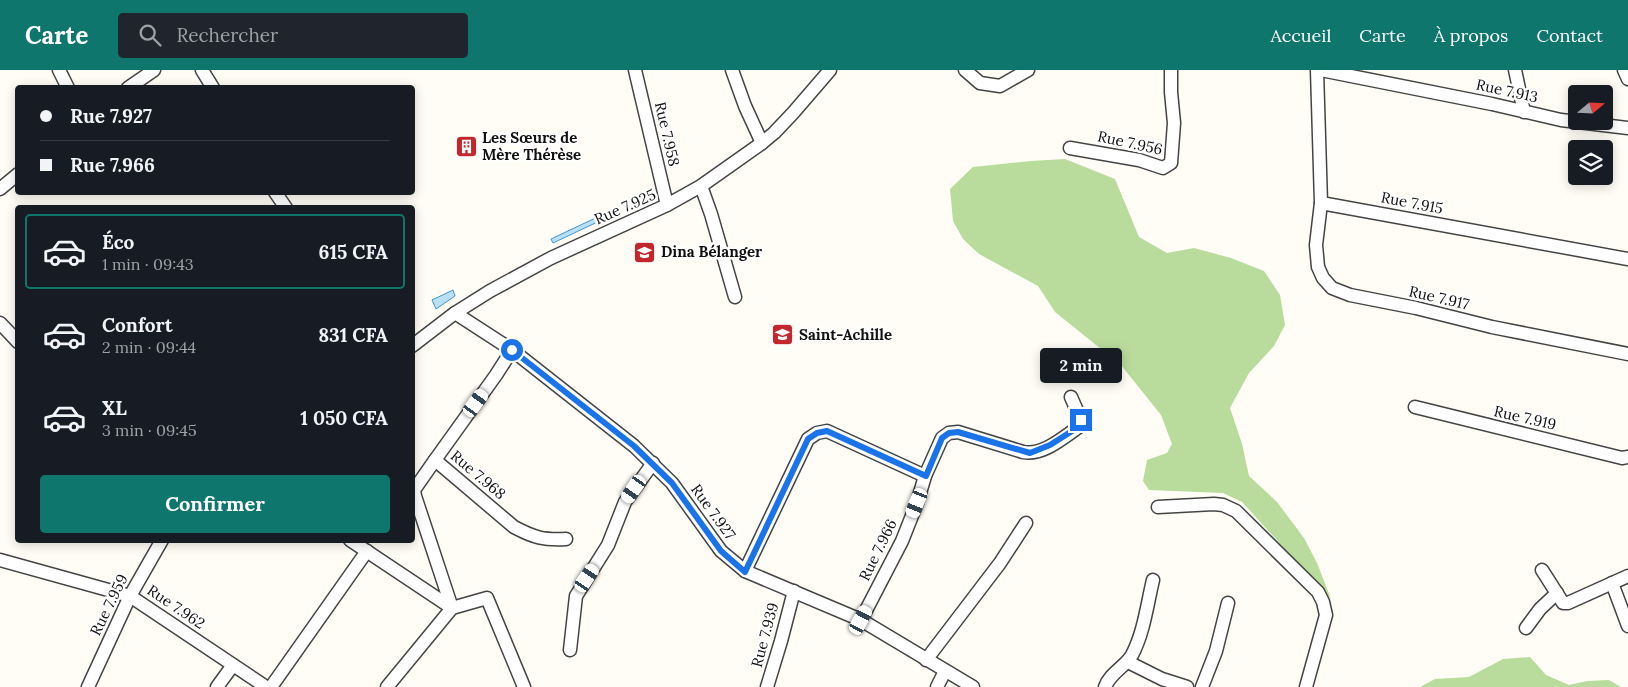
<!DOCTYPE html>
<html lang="fr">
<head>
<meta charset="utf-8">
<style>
	:root { --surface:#171b24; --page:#20242c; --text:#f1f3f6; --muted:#9ea1a6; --line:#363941; --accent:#0f766e }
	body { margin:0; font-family:Lora,serif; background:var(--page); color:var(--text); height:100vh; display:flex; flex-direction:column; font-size:19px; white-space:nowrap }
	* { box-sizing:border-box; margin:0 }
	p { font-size:16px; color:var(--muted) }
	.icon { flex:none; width:28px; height:28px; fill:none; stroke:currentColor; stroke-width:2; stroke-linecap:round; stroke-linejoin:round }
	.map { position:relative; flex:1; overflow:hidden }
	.sheet { position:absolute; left:15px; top:135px; width:400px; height:338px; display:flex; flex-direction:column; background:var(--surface); border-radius:5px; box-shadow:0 2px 12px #0003 }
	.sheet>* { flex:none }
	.banner { position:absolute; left:15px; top:15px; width:400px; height:110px; border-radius:5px; box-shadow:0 2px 12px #0003; display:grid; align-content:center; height:110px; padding:0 25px; background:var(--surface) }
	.needle { width:32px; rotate:71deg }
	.tools { position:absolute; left:1568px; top:15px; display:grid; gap:10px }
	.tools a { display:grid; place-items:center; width:45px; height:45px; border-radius:5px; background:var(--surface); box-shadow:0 2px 12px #0003; font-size:25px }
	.end { position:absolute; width:22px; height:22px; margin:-11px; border:6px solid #1a73e8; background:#fff; box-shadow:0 0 0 2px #fff }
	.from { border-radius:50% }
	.bubble { position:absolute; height:35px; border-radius:5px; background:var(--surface); box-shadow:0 2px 12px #0003; font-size:16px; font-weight:700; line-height:35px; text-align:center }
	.car { position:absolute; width:15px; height:30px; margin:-15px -8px; border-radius:6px; box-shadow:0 0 4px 1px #0007; background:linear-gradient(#fff 24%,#345 0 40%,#fff 0 76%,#345 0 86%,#fff 0) }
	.banner b { display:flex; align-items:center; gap:18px; height:48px; font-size:19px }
	.banner b+b { border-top:1px solid var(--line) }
	.banner i { width:12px; height:12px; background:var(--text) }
	ul { padding:9px 0 0; list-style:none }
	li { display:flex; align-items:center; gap:15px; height:75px; margin:0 10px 8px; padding:0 15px; border:2px solid transparent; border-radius:5px }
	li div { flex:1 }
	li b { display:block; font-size:19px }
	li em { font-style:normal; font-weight:700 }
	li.active { border-color:var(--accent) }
	li>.icon { width:45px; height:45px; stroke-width:1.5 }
	.cta { display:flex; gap:10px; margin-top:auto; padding:10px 25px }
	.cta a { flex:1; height:58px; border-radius:5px; background:var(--accent); color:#fff; font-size:20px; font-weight:700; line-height:58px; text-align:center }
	header { display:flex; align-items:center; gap:30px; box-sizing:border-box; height:70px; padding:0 25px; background:var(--accent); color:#fff }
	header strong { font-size:24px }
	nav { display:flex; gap:28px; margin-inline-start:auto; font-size:18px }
	.search { width:350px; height:45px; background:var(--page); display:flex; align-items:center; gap:12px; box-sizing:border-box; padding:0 18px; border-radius:5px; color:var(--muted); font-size:19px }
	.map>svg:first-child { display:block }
</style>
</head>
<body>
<header>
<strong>Carte</strong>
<div class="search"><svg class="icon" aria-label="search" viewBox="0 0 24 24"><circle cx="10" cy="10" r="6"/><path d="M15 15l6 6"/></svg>Rechercher</div>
<nav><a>Accueil</a><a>Carte</a><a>À propos</a><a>Contact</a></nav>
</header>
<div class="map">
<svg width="1628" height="617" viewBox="0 0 1628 617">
	<rect width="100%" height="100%" fill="#fffdf5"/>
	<g fill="#b9dc9c">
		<polygon points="1065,89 1115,109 1139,167 1167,183 1194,178 1231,188 1264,201 1280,225 1285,255 1274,276 1249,303 1230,338 1242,374 1249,406 1277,432 1304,468 1317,493 1331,529 1242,432 1223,423 1149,420 1143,411 1147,390 1167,383 1172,374 1161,345 1121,295 1055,242 1038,216 979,184 963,169 953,151 950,119 973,97 1031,91"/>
		<polygon points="1530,587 1546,605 1569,615 1587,611 1609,610 1621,617 1420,617 1435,609 1469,607 1503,589"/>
	</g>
	<g fill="#b9e0f7" stroke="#3f96cf">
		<polygon points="606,143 608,147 553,173 551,169"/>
		<polygon points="453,220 455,226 436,239 432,230"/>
	</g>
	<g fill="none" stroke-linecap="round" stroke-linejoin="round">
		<defs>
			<g id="minor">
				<polyline points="59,0 68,18"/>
				<polyline points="202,0 213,18"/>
				<polyline points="635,0 667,135"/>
				<polyline points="732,0 745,36 762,73"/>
				<polyline points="965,0 980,13 1000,16 1028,0"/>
				<polyline points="1317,0 1321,133 1628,189"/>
				<polyline points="1321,0 1492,34 1561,50 1628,58"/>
				<polyline points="1515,0 1524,42"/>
				<polyline points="1624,0 1628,9"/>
				<polyline points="128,18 154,0"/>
				<polyline points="1070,78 1139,90 1163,98 1171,93 1174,53 1171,22 1171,0"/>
				<polyline points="701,116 711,144 735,227"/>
				<polyline points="0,119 18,104"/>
				<polyline points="275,122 286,138"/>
				<polyline points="1321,133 1316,175 1318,197 1323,208 1332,218 1350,225 1416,238 1492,257 1628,284"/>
				<polyline points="455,243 512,280 634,376 672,413 721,481 745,501 861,550 973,617"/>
				<polyline points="0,253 18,272"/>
				<polyline points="412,276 455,243 490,221 551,188 667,135 701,116 762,73 774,63 793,43 830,0"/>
				<path d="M 512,280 L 496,305 L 435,390 L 514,457 C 535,468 543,470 566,469"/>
				<polyline points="1415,337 1622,388 1628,387"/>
				<polyline points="435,390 414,420 415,426 452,538"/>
				<polyline points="1158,437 1214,434 1223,435 1236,441 1318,522 1323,532 1326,545 1306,617"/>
				<polyline points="350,470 452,538"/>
				<polyline points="0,490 130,526 266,617"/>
				<polyline points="1542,500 1563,533 1568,533 1628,506"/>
				<polyline points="745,501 808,369 817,363 827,361 925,406"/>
				<polyline points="1612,513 1628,556"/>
				<path d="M 861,550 L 902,471 L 917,433 L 925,406 L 942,368 L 949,363 L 958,362 L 1023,382 C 1043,386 1064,367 1080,356 L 1081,350 L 1071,327"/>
				<polyline points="1526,558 1540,539 1557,523"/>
				<polyline points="570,580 576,526 608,475 625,432 653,393"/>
				<polyline points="926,590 1000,493 1026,453"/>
				<polyline points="1128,592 1162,609 1187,617"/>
				<polyline points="88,617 130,526 162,470"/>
				<polyline points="217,617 233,595"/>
				<polyline points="271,617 367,481"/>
				<polyline points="387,617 452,538 487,528 524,617"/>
				<polyline points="767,617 781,571 794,521"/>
				<polyline points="937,617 945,601"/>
				<path d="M 1105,617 C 1110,603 1125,597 1132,585 C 1144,562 1147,535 1153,510"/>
				<polyline points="1202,617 1216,581 1228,533"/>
			</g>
		</defs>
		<use href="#minor" stroke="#444" stroke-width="15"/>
		<use href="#minor" stroke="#fff" stroke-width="12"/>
	</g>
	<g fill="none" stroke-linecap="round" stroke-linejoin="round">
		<polyline stroke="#1a73e8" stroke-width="6" points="512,280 634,376 672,413 721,481 745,502 808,369 817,363 827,361 926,406 942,368 949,363 958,362 1030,383 1050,375 1080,356 1081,350"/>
	</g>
	<defs>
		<symbol id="building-square" viewBox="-11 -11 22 22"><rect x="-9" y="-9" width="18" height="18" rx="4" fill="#c4262e" stroke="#fff"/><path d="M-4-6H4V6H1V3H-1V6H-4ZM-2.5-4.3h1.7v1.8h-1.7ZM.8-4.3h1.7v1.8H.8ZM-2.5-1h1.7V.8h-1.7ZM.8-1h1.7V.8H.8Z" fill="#fff"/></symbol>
		<symbol id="school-square" viewBox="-11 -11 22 22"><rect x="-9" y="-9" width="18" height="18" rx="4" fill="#c4262e" stroke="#fff"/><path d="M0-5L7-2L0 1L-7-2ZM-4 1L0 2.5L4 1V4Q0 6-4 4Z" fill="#fff"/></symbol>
	</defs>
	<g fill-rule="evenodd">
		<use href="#building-square" x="454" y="64" width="25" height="25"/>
		<use href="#school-square" x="632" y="170" width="25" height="25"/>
		<use href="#school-square" x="770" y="252" width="25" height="25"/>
	</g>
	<g text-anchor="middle" stroke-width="5" stroke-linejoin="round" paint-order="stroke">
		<g font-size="15" fill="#111" stroke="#fff">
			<text transform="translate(1507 21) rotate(12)" y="5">Rue 7.913</text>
			<text transform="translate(667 64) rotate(77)" y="5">Rue 7.958</text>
			<text transform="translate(1130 73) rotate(12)" y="5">Rue 7.956</text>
			<text transform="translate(1412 133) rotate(11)" y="5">Rue 7.915</text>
			<text transform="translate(625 137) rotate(-24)" y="5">Rue 7.925</text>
			<text transform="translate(1439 228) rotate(13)" y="5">Rue 7.917</text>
			<text transform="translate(1525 348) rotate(13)" y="5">Rue 7.919</text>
			<text transform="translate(478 405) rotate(40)" y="5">Rue 7.968</text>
			<text transform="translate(713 442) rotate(54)" y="5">Rue 7.927</text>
			<text transform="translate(878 480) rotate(-64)" y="5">Rue 7.966</text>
			<text transform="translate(109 535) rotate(-64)" y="5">Rue 7.959</text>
			<text transform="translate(176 537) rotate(34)" y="5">Rue 7.962</text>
			<text transform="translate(765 565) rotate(-75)" y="5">Rue 7.939</text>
		</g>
		<g font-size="15" font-weight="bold" fill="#111" stroke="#fff" text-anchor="start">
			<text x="482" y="73">Les Sœurs de<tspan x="482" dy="17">Mère Thérèse</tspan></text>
			<text x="661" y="187">Dina Bélanger</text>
			<text x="799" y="270">Saint-Achille</text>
		</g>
	</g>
</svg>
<div class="tools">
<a><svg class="needle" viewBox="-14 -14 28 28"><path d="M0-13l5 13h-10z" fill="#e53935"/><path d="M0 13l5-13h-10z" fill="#9ea1a6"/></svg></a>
<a><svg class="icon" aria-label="layers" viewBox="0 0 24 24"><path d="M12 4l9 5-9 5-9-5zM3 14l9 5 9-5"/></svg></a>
</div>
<i class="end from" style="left:512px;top:280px"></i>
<i class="end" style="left:1081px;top:350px"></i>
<div class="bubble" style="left:1040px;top:278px;width:82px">2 min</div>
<i class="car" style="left:476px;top:333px;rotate:36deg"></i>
<i class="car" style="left:634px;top:419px;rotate:215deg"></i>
<i class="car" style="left:917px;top:433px;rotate:202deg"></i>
<i class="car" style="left:587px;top:508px;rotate:34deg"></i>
<i class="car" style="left:861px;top:550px;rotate:28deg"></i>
<div class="banner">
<b><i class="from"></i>Rue 7.927</b>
<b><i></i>Rue 7.966</b>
</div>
<section class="sheet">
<ul>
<li class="active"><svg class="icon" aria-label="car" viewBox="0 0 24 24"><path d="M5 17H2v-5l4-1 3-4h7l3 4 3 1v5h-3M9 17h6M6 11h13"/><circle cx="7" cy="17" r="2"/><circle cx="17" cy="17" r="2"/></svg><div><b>Éco</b><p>1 min · 09:43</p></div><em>615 CFA</em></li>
<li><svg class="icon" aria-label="car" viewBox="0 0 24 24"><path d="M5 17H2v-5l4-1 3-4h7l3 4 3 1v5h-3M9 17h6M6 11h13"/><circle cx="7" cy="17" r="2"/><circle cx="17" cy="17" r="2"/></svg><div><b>Confort</b><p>2 min · 09:44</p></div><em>831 CFA</em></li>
<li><svg class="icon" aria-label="car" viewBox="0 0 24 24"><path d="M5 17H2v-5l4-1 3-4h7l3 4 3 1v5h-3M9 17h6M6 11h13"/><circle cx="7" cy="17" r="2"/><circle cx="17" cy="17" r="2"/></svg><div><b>XL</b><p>3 min · 09:45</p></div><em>1 050 CFA</em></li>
</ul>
<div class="cta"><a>Confirmer</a></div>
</section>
</div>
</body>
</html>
